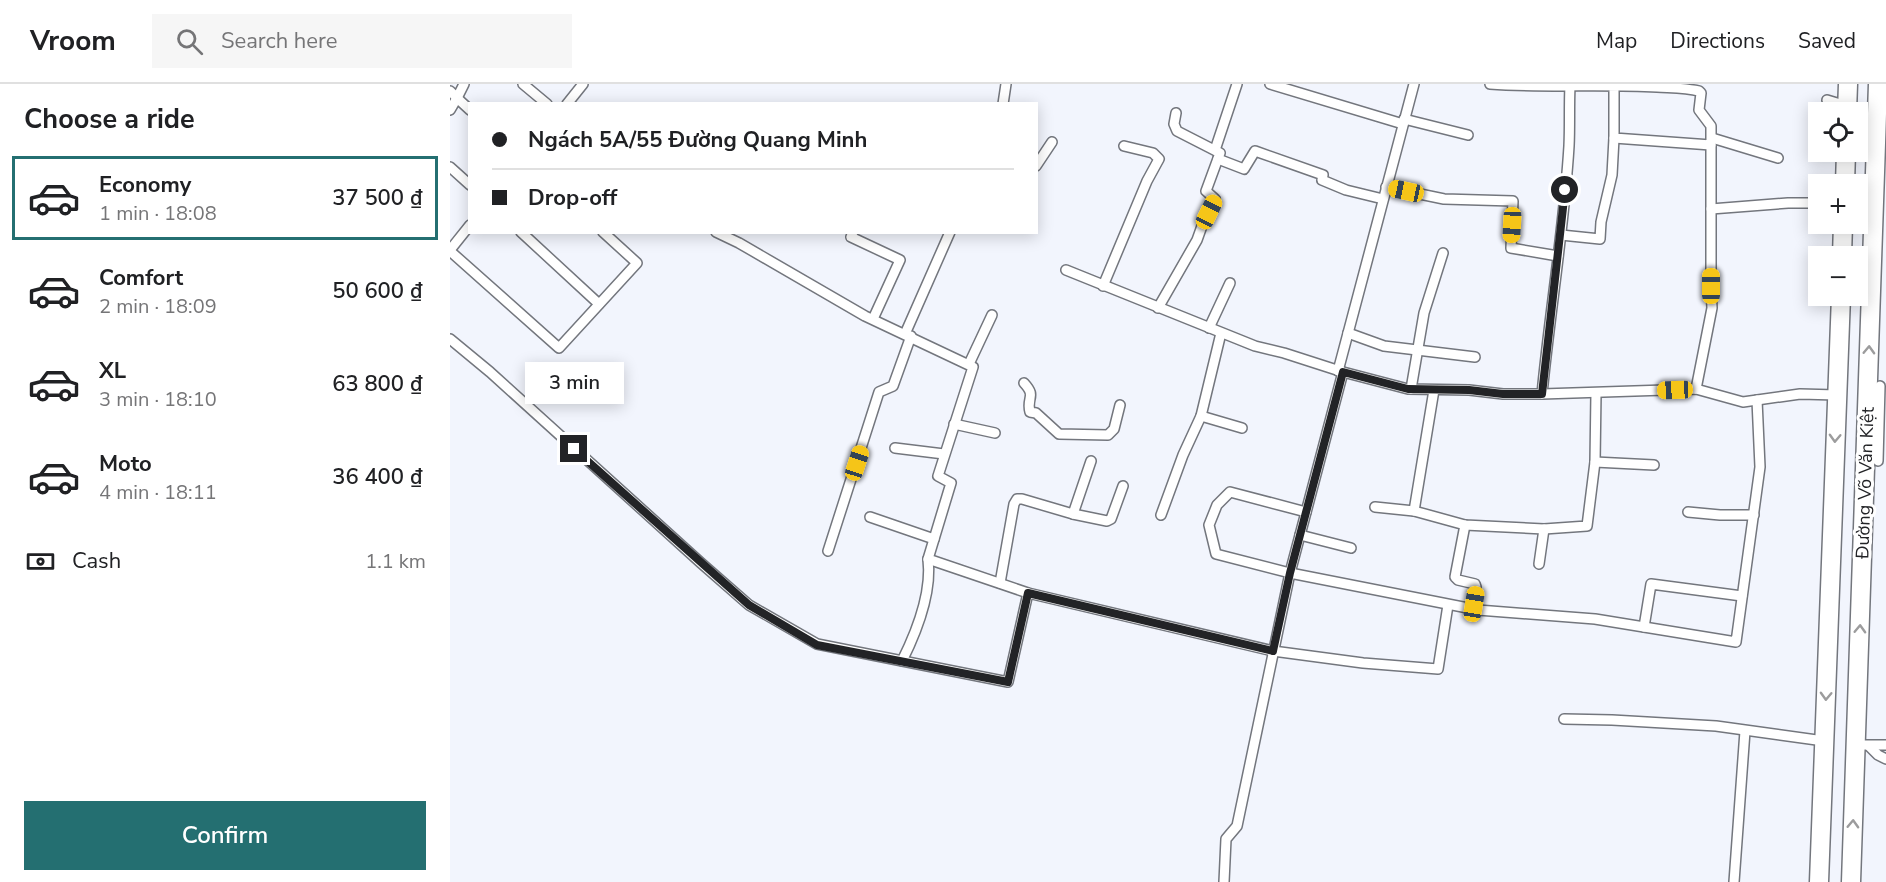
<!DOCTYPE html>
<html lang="en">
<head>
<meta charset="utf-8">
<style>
	:root { --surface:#fff; --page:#f6f6f6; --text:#202124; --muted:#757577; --line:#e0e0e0; --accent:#246f71 }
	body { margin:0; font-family:"Nunito Sans",sans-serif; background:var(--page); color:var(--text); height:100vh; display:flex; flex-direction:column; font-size:22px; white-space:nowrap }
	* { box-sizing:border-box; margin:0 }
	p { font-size:20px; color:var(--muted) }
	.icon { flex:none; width:33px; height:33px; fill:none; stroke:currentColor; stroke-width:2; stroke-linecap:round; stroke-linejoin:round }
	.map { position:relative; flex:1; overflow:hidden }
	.side { display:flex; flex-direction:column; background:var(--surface); width:450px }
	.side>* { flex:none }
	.guide { position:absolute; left:18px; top:18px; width:570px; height:132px; border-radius:0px; box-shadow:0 3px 15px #0003; display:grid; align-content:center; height:132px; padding:0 24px; background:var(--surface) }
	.controls { position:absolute; left:1358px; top:18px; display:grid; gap:12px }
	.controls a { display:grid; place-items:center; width:60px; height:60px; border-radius:0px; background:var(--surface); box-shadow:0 3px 15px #0003; font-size:30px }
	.end { position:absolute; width:27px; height:27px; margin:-14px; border:8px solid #222326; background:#fff; box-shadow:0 0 0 3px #fff }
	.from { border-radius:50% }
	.bubble { position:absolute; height:42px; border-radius:0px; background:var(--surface); box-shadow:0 3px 15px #0003; font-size:20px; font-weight:600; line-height:42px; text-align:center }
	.car { position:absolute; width:18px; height:36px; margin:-18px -9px; border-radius:8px; box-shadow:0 0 4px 2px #0007; background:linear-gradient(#f5c518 24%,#345 0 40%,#f5c518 0 76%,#345 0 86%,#f5c518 0) }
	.guide b { display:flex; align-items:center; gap:21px; height:57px; font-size:22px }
	.guide b+b { border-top:2px solid var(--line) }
	.guide i { width:15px; height:15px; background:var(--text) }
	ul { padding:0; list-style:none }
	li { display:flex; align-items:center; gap:18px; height:84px; margin:0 12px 9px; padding:0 12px; border:3px solid transparent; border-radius:0px }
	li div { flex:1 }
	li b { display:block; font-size:22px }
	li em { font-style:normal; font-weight:600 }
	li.current { border-color:var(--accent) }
	li>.icon { width:54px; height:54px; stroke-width:1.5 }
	h2 { padding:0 24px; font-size:27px; line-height:72px }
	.pay { display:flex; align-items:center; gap:15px; height:66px; padding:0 24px; font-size:22px }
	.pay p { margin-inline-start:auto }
	.button { display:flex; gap:12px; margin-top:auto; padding:12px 24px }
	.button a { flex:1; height:69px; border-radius:0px; background:var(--accent); color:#fff; font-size:24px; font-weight:600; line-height:69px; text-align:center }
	header { display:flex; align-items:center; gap:36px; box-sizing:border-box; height:84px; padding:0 30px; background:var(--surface); border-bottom:2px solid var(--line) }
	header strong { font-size:28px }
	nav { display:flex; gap:33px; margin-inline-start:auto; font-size:21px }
	.search { width:420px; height:54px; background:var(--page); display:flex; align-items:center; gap:15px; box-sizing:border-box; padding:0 21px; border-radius:0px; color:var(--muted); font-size:22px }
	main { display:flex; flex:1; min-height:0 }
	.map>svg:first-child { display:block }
</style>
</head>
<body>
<header>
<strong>Vroom</strong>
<div class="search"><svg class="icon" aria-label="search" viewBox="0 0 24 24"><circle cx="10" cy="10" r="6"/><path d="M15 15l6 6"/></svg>Search here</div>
<nav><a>Map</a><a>Directions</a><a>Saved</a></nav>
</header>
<main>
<section class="side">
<h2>Choose a ride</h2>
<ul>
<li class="current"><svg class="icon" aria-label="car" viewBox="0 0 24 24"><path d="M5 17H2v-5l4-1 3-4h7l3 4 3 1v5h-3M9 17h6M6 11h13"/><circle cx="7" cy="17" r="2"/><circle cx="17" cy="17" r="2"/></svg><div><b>Economy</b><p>1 min · 18:08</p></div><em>37 500 ₫</em></li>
<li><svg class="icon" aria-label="car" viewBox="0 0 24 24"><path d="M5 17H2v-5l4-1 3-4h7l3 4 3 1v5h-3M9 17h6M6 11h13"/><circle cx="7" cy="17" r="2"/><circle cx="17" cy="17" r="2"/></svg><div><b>Comfort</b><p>2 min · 18:09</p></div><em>50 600 ₫</em></li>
<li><svg class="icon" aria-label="car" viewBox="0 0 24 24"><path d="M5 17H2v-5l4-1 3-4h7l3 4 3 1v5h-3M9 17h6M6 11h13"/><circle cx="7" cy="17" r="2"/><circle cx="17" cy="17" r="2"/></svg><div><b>XL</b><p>3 min · 18:10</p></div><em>63 800 ₫</em></li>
<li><svg class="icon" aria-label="car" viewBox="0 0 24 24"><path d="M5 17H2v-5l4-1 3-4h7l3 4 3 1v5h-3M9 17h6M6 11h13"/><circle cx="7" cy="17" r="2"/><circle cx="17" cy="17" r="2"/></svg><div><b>Moto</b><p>4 min · 18:11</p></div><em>36 400 ₫</em></li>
</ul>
<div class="pay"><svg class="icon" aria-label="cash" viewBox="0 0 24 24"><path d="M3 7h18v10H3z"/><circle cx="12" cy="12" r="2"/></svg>Cash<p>1.1 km</p></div>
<div class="button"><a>Confirm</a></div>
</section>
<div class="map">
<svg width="1436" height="798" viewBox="0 0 1436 798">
	<rect width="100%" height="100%" fill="#f2f5fd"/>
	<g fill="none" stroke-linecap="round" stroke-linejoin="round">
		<defs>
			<g id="street">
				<polyline points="73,0 97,20"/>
				<polyline points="820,0 953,40"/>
				<path d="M 1040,0 C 1095,4 1151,0 1207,3 C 1221,4 1235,4 1249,7 L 1251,9 L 1249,26 L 1261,42 L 1261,61 L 1164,54 L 1164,1"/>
				<polyline points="0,7 7,14 14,0"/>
				<polyline points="1377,16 1397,22"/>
				<polyline points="117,20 133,0"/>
				<polyline points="553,20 556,0"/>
				<polyline points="0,26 7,14 20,26"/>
				<polyline points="954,35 1018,51"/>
				<polyline points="1262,54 1328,74"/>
				<polyline points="765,66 787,0"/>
				<polyline points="768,75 794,85 805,67 873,91 872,96 896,106 933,115"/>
				<polyline points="586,82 602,58"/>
				<polyline points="0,83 20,101"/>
				<polyline points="936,103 994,115 1063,117 1061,164 1108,172"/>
				<polyline points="1261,125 1338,119 1368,119"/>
				<polyline points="71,148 149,220"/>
				<polyline points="266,148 289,159 415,232 523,283 488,392 501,399 478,475 578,509 823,567 913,579 988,585 998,521"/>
				<polyline points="403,148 401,153 450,176 423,235"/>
				<polyline points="1111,151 1150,155 1151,138 1162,91 1164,54"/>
				<polyline points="0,166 20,141"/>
				<polyline points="0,167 109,264 187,179 153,148"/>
				<polyline points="616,186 805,262 834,269 893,288 958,305 1019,306 1053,310 1092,310 1246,305 1293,318 1350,310 1387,311"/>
				<polyline points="653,202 697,97 709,75 703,69 674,62"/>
				<polyline points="708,224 747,156 752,142 765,115 756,107 770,69 727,47 724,40 726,29"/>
				<polyline points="759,244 780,199"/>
				<polyline points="898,249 934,262 1025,273"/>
				<polyline points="455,250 500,148"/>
				<polyline points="0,255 40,288 251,479 299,521 367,560 558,598 578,509"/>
				<polyline points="519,280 542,231"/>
				<polyline points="888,287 964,0"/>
				<path d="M 574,299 C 587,313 576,313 580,328 L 586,329 L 609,350 L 658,351 L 664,345 L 670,321"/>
				<polyline points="961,305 974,229 993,169"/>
				<polyline points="1246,305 1262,224 1261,202 1261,61"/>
				<path d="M 1092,310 C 1100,227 1114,145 1119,62 C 1120,42 1119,22 1120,2"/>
				<polyline points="751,332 792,344"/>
				<polyline points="504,340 545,349"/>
				<polyline points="445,364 494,370"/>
				<polyline points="1428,377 1430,302"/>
				<polyline points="1145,378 1204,381"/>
				<polyline points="925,423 964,427 1015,441 1094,445 1137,442 1145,378 1146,309"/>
				<polyline points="964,427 984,306"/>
				<polyline points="856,428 780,408 767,421 759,441 766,470 840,489 1028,526 1145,535 1286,558 1310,383 1307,316"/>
				<polyline points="1238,428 1270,431 1304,431"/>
				<polyline points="623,430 641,377"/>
				<polyline points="711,431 733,371 751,332 771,249"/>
				<polyline points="420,433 484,455"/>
				<polyline points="1015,441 1005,493 1008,496 1025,500 1026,503 1023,525"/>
				<polyline points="850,451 901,464"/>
				<polyline points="378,467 429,308 443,302 461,252"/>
				<polyline points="1089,480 1094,445"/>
				<polyline points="550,499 564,420 567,415 572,415 623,430 657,437 661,435 673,402"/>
				<polyline points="1194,543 1201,500 1292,512"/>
				<path d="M 452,577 C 466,549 482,508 478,475"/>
				<polyline points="1114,635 1162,636 1266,642 1374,657"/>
				<polyline points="1406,661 1436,661"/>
				<polyline points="1419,662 1428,671 1436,675"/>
				<polyline points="774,798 776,755 787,742 840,489 893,288"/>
				<polyline points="1284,798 1295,647"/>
			</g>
			<g id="highway">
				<polyline points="1397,28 1398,0"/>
				<polyline points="1395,100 1396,68"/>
				<polyline points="1392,172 1393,140"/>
				<polyline points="1369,798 1391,212"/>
				<polyline points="1401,798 1428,0"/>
			</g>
		</defs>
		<use href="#street" stroke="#73767d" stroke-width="12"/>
		<use href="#highway" stroke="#73767d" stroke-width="21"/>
		<use href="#street" stroke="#fff" stroke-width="9"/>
		<use href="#highway" stroke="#fff" stroke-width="18"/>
	</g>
	<defs><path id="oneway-chevron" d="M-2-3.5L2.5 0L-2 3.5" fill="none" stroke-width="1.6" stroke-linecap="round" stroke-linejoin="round" transform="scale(1.5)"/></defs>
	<g stroke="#9c9c9d">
		<use href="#oneway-chevron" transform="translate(1419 266) rotate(-88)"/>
		<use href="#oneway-chevron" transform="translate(1385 354) rotate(92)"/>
		<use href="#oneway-chevron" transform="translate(1410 545) rotate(-88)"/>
		<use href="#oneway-chevron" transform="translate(1376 612) rotate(92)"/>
		<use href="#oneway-chevron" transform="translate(1403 740) rotate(-88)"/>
	</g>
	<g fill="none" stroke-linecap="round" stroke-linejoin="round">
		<polyline stroke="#222326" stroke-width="8" points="124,365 299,521 367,561 558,598 578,509 823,567 840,489 893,288 958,305 1019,306 1053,310 1092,310 1115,106"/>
	</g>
	<g text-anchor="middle" stroke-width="6" stroke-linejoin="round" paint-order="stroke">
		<g font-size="18" fill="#222326" stroke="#fff">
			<text transform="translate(1415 399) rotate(-88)" y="6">Đường Võ Văn Kiệt</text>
		</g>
	</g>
</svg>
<div class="controls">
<a><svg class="icon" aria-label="locate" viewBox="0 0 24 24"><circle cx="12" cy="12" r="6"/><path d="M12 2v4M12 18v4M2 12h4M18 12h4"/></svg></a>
<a>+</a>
<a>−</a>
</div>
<i class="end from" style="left:1115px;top:106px"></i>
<i class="end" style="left:124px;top:365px"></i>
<div class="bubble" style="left:75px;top:278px;width:99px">3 min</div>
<i class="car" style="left:956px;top:107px;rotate:282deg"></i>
<i class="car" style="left:759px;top:128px;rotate:26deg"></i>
<i class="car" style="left:1062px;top:141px;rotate:183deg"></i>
<i class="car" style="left:1261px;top:202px;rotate:0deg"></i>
<i class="car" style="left:1225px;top:306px;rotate:268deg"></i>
<i class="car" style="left:407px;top:379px;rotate:18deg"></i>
<i class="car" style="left:1024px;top:520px;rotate:9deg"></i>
<div class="guide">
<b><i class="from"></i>Ngách 5A/55 Đường Quang Minh</b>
<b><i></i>Drop-off</b>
</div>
</div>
</main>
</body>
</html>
